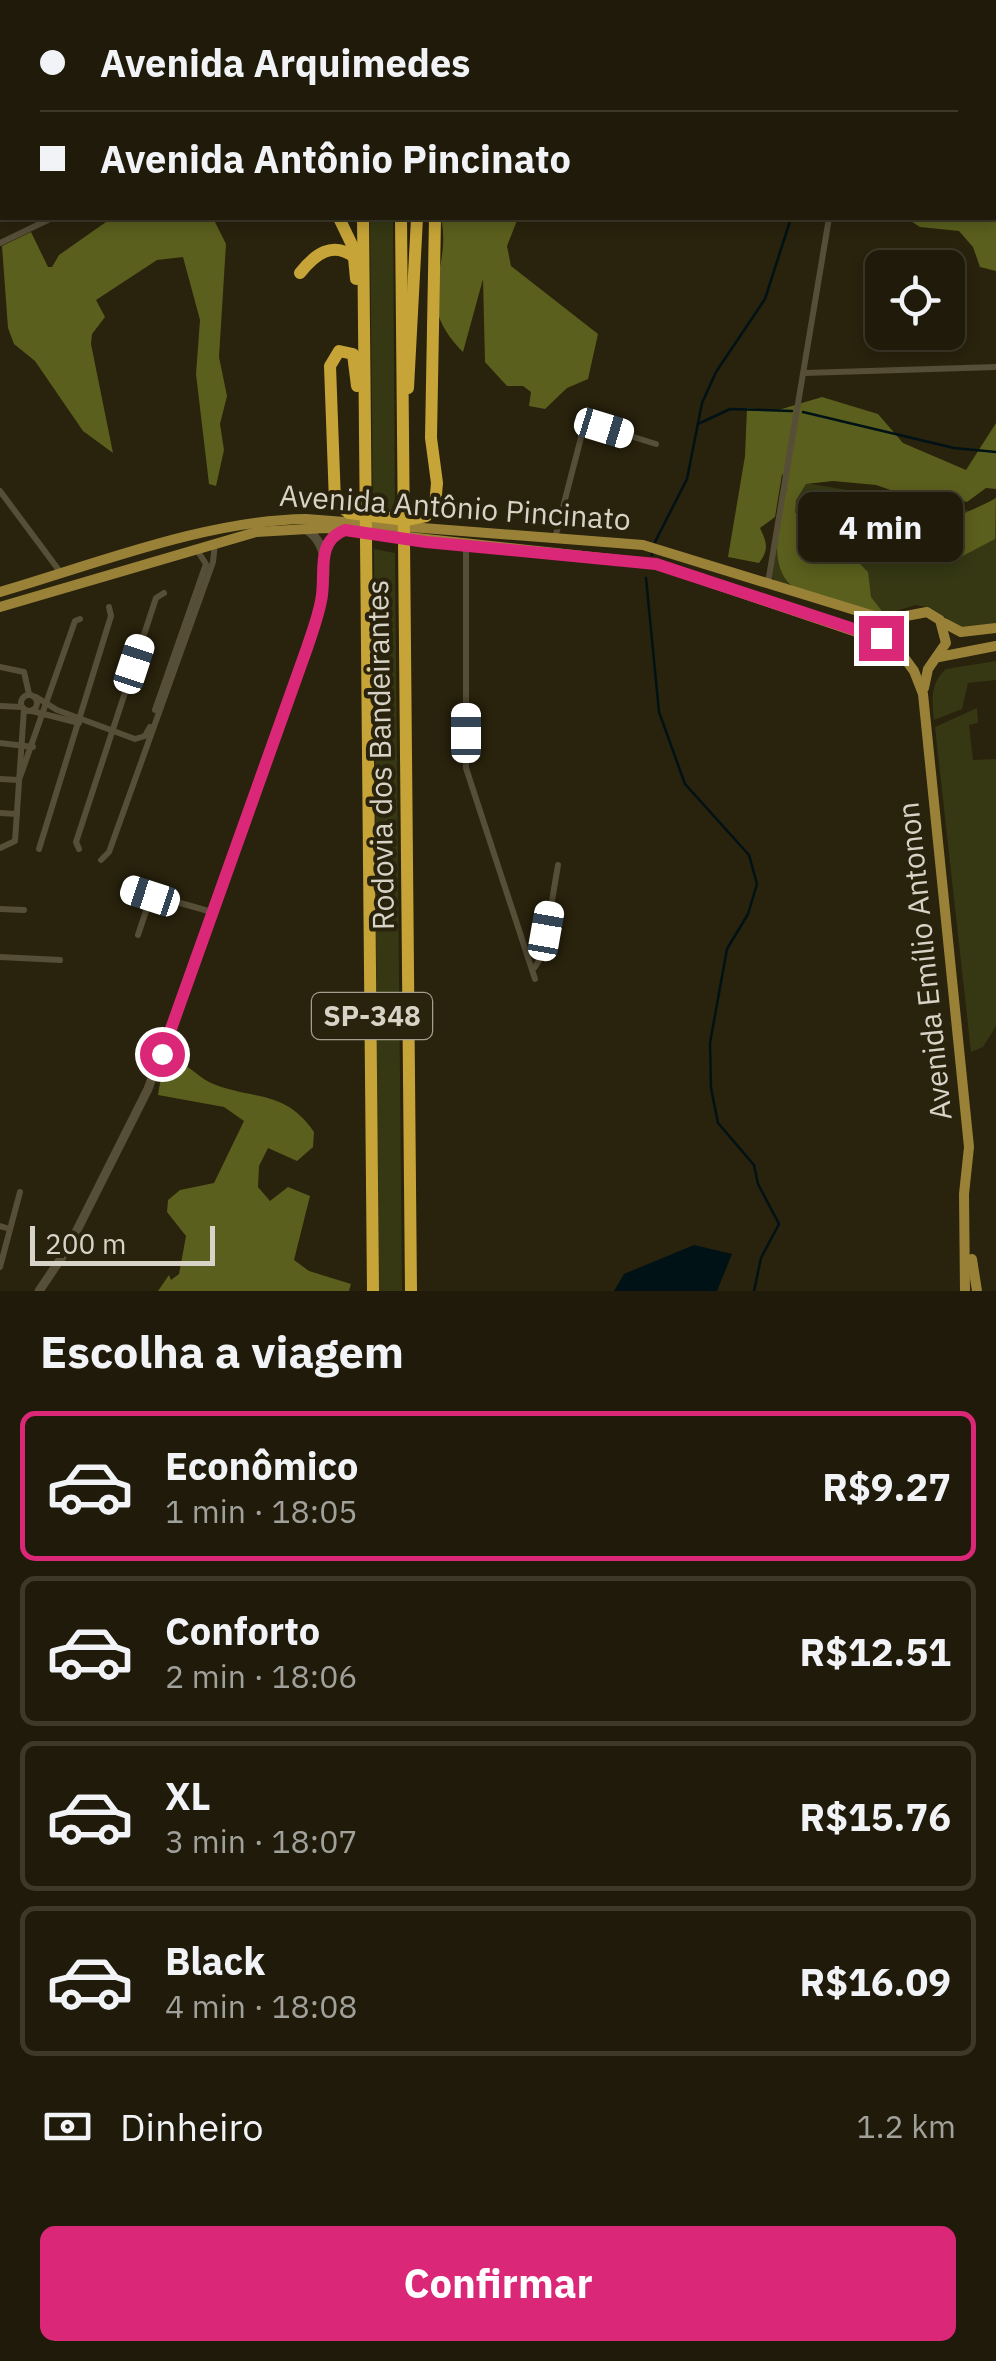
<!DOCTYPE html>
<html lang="pt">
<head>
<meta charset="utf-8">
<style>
	:root { --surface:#1f1a09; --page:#272312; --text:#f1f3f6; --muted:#a1a19c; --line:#3c382a; --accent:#db2777 }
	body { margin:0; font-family:"IBM Plex Sans",sans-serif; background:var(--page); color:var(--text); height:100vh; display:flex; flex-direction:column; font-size:38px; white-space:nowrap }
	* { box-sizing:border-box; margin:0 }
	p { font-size:32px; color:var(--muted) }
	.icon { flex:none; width:55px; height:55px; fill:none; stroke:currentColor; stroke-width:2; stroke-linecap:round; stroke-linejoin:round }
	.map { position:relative; height:1291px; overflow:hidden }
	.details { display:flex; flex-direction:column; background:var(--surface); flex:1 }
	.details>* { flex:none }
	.guide { position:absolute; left:0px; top:0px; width:998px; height:220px; box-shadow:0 5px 15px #0003,0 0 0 2px var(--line); display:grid; align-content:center; height:220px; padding:0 40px; background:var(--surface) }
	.fabs { position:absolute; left:865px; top:250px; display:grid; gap:20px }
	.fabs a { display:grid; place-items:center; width:100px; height:100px; border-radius:15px; background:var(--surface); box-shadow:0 5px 15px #0003,0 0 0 2px var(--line); font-size:50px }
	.scale { position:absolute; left:30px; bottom:25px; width:185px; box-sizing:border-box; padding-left:10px; border:5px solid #d7d3c6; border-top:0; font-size:28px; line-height:35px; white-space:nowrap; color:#d7d3c6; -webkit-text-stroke:8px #29220c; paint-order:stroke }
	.end { position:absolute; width:45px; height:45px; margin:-22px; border:12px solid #db2777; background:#fff; box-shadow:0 0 0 5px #fff }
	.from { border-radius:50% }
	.bubble { position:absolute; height:70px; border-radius:15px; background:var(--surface); box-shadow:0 5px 15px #0003,0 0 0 2px var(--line); font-size:32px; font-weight:700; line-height:70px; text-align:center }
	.car { position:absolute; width:30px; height:60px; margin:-30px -15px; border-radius:12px; box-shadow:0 0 8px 2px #0007; background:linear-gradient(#fff 24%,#345 0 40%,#fff 0 76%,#345 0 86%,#fff 0) }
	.guide b { display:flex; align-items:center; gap:35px; height:95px; font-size:38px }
	.guide b+b { border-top:2px solid var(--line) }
	.guide i { width:25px; height:25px; background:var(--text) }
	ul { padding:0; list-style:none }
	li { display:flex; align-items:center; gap:30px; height:150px; margin:0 20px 15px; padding:0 20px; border:5px solid var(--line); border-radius:15px }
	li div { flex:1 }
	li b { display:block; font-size:38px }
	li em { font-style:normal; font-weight:700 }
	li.selected { border-color:var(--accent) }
	li>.icon { width:90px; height:90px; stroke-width:1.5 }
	h2 { padding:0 40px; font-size:45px; line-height:120px }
	.pay { display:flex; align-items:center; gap:25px; height:110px; padding:0 40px; font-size:38px }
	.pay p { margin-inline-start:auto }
	.action { display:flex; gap:20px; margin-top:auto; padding:20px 40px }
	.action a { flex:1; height:115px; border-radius:15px; background:var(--accent); color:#fff; font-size:40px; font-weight:700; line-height:115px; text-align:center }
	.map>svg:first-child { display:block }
</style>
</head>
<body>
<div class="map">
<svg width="996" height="1291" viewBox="0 0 996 1291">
	<rect width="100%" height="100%" fill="#29220c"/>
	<g fill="#353813">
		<polygon points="370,218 393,218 395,513 373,511"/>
		<polygon points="788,480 996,515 996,623 960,627 931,608 916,605 879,616 776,582 772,577"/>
		<polygon points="374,549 395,553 402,1291 378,1291"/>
		<path d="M 996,661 L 996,680 L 968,683 L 962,709 L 934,720 C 932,700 930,683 946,669 Z"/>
		<polygon points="977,708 978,723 969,725 973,760 996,759 996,1026 983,1047 971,1052 935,727"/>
	</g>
	<g fill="#5a5f1d">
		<polygon points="869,0 996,0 996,271 980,267 973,247 959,231 920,227 906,218 995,218 995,2"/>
		<polygon points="126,218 213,218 226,244 219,357 227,396 220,424 224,450 216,486 209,484 196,374 200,320 183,257 157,260 96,300 105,317 92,334 91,344 113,453 83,431 35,361 14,344 8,328 2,246 31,232 48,267 52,267 59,255 106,222"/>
		<path d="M 441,218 L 518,218 L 507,246 L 511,266 L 598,334 L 588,379 L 567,388 L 545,409 L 529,406 L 531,392 L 523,386 L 507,386 L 485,362 L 483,279 L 463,352 C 410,298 453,274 441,218 Z"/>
		<path d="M 822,397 L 878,414 L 903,443 L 966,470 L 996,423 L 996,489 L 986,488 L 967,502 L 922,490 L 905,495 L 876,485 L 833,481 L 806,484 L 796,500 L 795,513 L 805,509 L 815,533 L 812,545 L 816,552 L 841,537 L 848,538 L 858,562 L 868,572 L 871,597 L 885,615 L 792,586 C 765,563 782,517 787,485 L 782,474 L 775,517 L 760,528 C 766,541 770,549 759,563 L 728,557 L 745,456 L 747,408 L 775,411 Z"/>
		<path d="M 996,498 L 995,539 L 953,561 L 931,558 C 925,521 972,513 996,498 Z"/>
		<path d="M 176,1061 C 188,1064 197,1076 209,1082 C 251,1101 284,1088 314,1132 L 313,1147 L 297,1161 L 268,1148 L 259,1166 L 258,1187 L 270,1201 L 288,1187 L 310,1196 L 294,1260 L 309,1271 L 351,1284 L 349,1291 L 158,1291 L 169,1275 L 171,1280 L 179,1274 L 186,1236 L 167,1212 L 168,1200 L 180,1190 L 214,1183 L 244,1121 L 224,1107 L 158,1095 L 161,1077 Z"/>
	</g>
	<polygon fill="#001216" points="694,1245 732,1254 717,1291 614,1291 624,1274"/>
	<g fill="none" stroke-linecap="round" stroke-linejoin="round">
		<g stroke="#001216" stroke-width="2.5">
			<polyline points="854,2 854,0"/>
			<polyline points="0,71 2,71"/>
			<polyline points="803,412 954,448 996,452"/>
			<polyline points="698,424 730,409 792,411"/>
			<polyline points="655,542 687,479 702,403 716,372 765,299 791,218"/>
			<polyline points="652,555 652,554"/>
			<polyline points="646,578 659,712 685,784 749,855 757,884 748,914 727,949 710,1043 711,1088 718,1123 754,1165 758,1184 779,1224 761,1258 754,1291"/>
		</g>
		<g stroke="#564e37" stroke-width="6">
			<polyline points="48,0 52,2"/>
			<polyline points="248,0 252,2"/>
			<polyline points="264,0 264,2"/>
			<polyline points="32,2 34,0"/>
			<polyline points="150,2 153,0"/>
			<polyline points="866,2 866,0"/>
			<polyline points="0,12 2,11"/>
			<polyline points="0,243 52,218"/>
			<polyline points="804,373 996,367"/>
			<polyline points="0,491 61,573"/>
			<polyline points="555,538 584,426 595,425 656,444"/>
			<polyline points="466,546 466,768 535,979"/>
			<polyline points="768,583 829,218"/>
			<polyline points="0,667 24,672 29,694"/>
			<circle cx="29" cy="703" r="8"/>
			<polyline points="36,697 57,710 135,739 145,736 150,727"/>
			<polyline points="0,706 22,707"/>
			<polyline points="155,710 206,564 197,550"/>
			<polyline points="32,711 79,723"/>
			<polyline points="0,743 33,747"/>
			<polyline points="20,777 75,621 80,619"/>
			<polyline points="0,779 19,780"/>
			<polyline points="0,813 17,814"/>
			<polyline points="0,848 15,841 24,709"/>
			<polyline points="39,849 111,616 109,607"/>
			<polyline points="79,849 76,842 156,598 164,593"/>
			<polyline points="101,860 109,852 213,562 215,543"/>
			<polyline points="131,889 212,912"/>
			<polyline points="0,909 24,910"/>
			<polyline points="138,935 151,896"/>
			<polyline points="0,957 60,960"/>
			<polyline points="535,967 543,954 558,865"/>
			<polyline points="0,1226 10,1229"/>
			<polyline points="0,1267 20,1192"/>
		</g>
		<g stroke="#564e37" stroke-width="9">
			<polyline points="323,556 332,537 345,530"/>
			<path d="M 39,1291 L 68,1248 L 148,1089 L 307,648 C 317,617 343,550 305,529"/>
		</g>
		<g stroke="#998238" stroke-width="10">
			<path d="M 0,592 C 96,564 207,520 306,519 L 643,545 L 884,619 L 906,616"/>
			<polyline points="0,607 256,532 325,528 656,564 895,645 914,671 923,694 969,1147 964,1194 965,1291"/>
			<polyline points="944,623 961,632 996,628"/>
			<polyline points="895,645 895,629 906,616 927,612 940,620 946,643 928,669 924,688"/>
			<polyline points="939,657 996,646"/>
			<polyline points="972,1259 977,1291"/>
		</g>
		<g stroke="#c6a438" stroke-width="12">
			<polyline points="362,0 362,2"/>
			<polyline points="400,0 401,2"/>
			<polyline points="348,2 348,0"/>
			<polyline points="444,2 444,0"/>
			<polyline points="339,218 353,247 356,279"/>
			<polyline points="363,218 373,1291"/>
			<polyline points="401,218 411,1291"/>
			<path d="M 300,273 C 315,254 332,241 354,257"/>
			<polyline points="357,386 353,354 339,351 330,366 335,502 349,513 406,520 426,516 435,506 437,483 431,438 435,218"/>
			<polyline points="408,388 417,218"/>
		</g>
	</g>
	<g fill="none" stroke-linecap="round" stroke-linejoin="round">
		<path stroke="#db2777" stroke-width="12" d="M 162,1054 L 307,648 C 312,633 318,617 321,601 C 327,575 314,542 345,530 L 426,542 L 656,564 L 881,638"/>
	</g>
	<g text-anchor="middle" stroke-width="8" stroke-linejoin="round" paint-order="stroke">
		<rect fill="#29220c" stroke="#a39e8e" stroke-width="2.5" x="312" y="993" width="120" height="46" rx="8"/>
		<g font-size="28" font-weight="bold" fill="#d7d3c6">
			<text x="372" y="1026">SP-348</text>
		</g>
		<g font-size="30" fill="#d7d3c6" stroke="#29220c">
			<text transform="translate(455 508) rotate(4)" y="10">Avenida Antônio Pincinato</text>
			<text transform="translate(381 755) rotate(-91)" y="10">Rodovia dos Bandeirantes</text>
			<text transform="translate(925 961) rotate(-96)" y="10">Avenida Emílio Antonon</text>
		</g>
	</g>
</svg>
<div class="fabs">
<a><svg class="icon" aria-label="locate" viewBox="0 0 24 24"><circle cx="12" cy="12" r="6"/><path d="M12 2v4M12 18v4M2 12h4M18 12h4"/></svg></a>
</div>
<div class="scale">200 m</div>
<i class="end from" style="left:162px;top:1054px"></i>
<i class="end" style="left:881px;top:638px"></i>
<div class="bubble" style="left:798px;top:492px;width:165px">4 min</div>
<i class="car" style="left:604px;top:428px;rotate:107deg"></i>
<i class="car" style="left:134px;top:664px;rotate:18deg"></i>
<i class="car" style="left:466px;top:733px;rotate:0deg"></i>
<i class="car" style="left:150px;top:896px;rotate:288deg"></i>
<i class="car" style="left:546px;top:931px;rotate:10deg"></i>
<div class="guide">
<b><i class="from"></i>Avenida Arquimedes</b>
<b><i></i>Avenida Antônio Pincinato</b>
</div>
</div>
<section class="details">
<h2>Escolha a viagem</h2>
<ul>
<li class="selected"><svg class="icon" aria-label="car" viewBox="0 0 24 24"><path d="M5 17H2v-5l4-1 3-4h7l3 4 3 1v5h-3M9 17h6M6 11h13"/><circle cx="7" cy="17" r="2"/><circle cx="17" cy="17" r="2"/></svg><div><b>Econômico</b><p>1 min · 18:05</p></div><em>R$9.27</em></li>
<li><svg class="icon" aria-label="car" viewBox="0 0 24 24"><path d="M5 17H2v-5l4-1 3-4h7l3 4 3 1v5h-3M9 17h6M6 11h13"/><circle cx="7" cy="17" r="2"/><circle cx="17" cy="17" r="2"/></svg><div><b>Conforto</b><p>2 min · 18:06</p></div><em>R$12.51</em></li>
<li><svg class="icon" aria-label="car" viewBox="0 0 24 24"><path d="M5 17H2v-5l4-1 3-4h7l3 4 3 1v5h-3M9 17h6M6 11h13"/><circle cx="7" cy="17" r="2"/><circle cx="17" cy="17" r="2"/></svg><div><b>XL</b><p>3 min · 18:07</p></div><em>R$15.76</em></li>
<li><svg class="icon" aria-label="car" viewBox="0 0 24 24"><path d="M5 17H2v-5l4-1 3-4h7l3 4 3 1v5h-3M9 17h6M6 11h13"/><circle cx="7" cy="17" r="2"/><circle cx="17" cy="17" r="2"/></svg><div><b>Black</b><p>4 min · 18:08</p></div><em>R$16.09</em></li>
</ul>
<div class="pay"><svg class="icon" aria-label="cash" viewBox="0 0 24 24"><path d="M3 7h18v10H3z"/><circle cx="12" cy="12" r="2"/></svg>Dinheiro<p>1.2 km</p></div>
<div class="action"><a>Confirmar</a></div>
</section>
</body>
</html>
